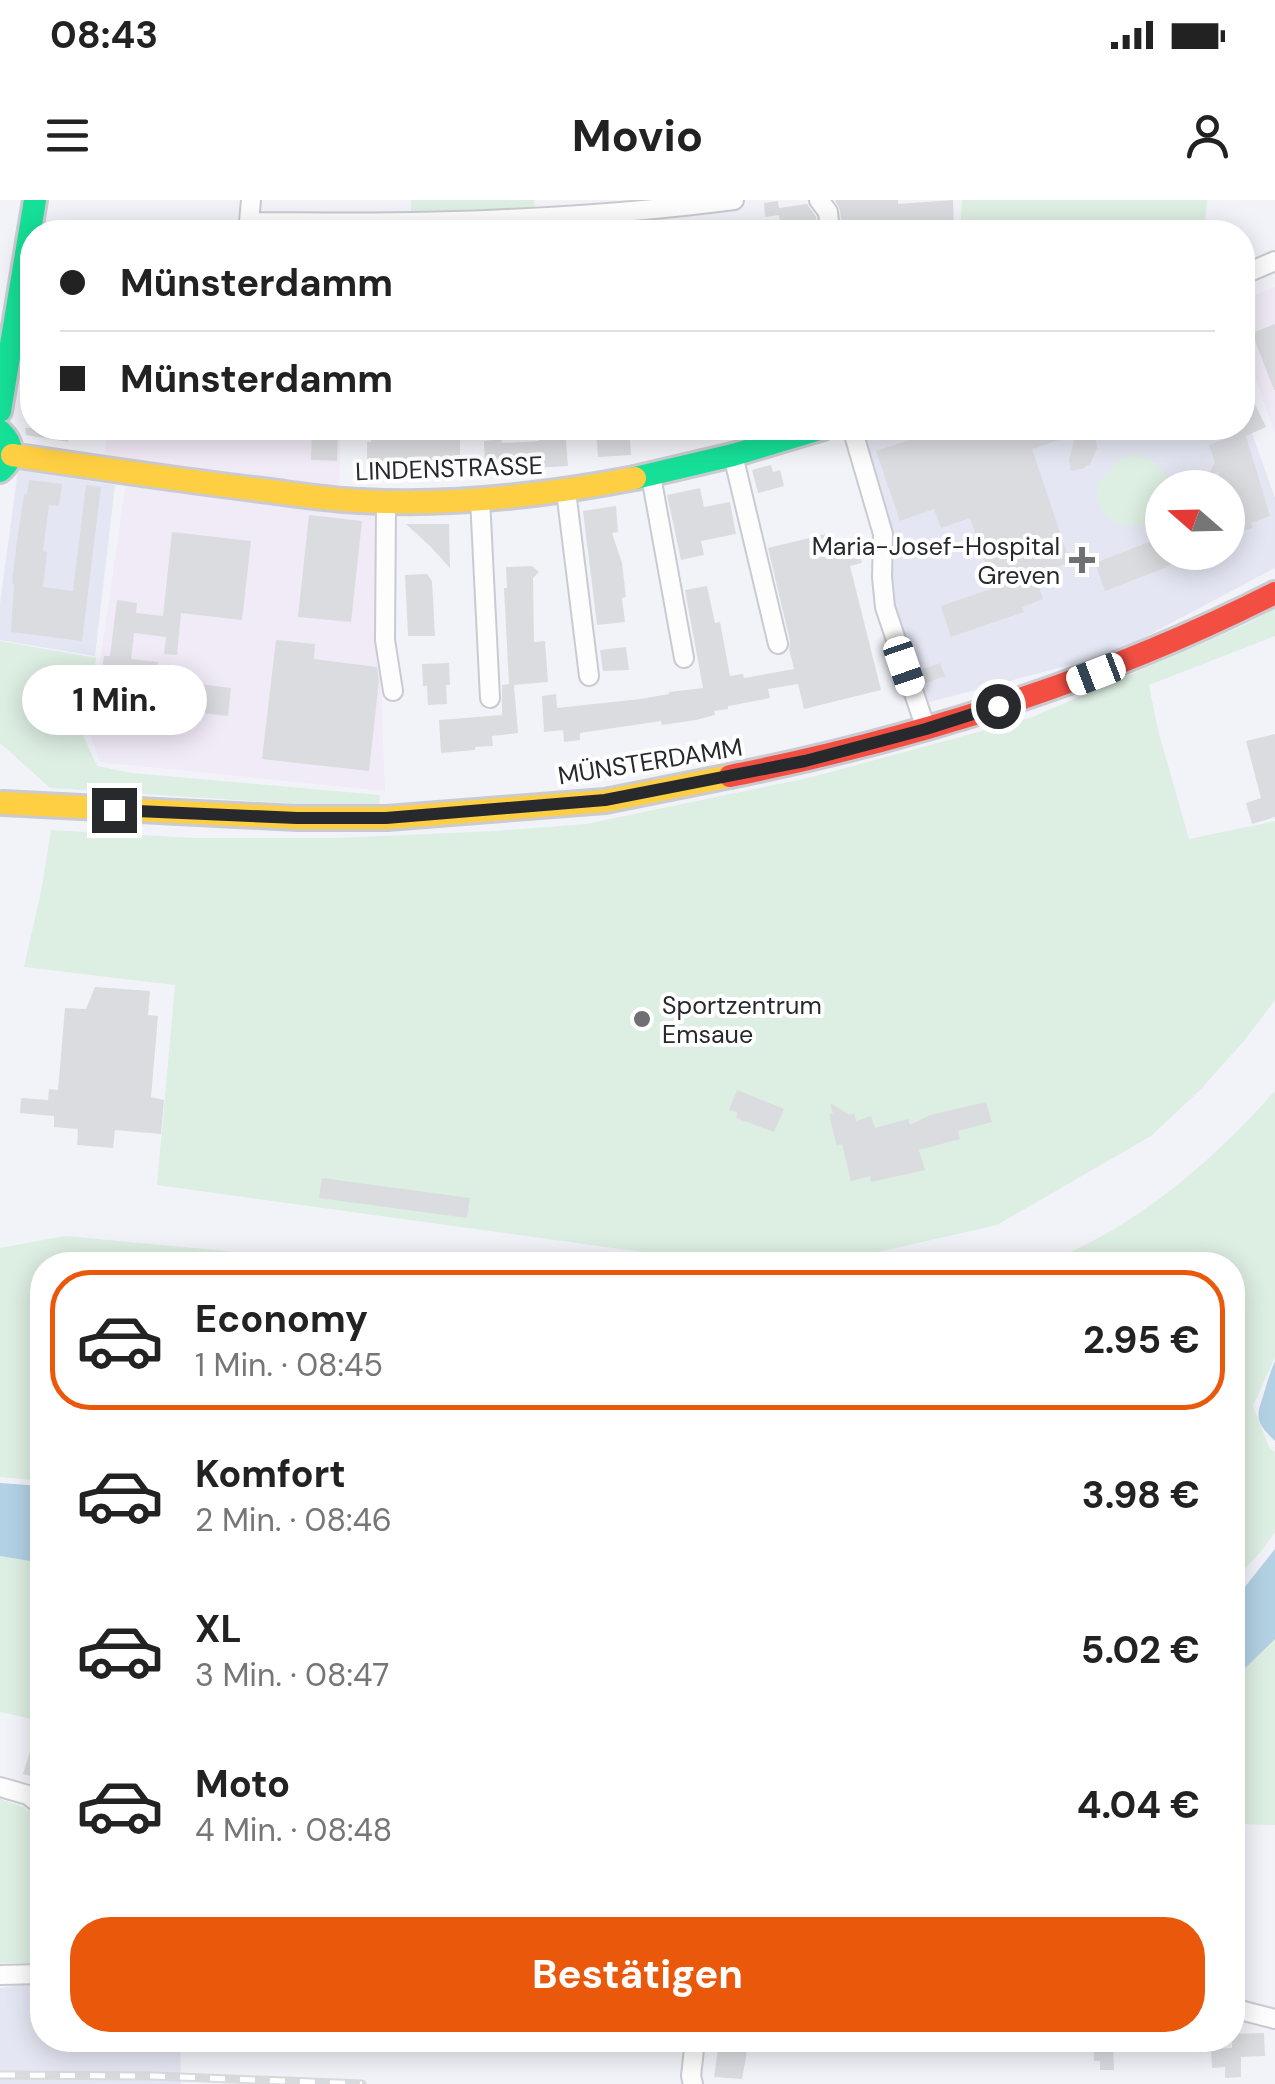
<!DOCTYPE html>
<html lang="de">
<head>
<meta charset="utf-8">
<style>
	:root { --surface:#fff; --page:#f6f6f6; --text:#222; --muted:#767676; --line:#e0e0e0; --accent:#ea580c }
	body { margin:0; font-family:"DM Sans",sans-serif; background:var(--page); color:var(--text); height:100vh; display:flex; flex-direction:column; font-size:38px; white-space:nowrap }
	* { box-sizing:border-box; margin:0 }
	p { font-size:32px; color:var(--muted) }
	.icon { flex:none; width:55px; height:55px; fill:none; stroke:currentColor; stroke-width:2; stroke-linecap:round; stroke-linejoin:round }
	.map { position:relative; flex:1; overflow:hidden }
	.panel { position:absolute; left:30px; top:1052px; width:1215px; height:800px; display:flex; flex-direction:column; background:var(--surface); border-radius:40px; box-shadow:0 5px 25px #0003 }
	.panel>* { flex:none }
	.top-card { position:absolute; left:20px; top:20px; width:1235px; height:220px; border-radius:40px; box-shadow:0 5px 25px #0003; display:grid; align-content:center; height:220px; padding:0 40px; background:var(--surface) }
	.needle { width:65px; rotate:290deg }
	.fabs { position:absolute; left:1145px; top:270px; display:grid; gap:20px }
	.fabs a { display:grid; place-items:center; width:100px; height:100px; border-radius:50%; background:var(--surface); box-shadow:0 5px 25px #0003; font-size:50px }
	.end { position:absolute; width:45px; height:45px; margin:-22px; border:12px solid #28292d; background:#fff; box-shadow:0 0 0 5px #fff }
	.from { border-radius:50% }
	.bubble { position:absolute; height:70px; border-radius:35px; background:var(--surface); box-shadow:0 5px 25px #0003; font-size:32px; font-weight:700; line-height:70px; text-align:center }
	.car { position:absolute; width:30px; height:60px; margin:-30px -15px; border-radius:12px; box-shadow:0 0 8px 2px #0007; background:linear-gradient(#fff 24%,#345 0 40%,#fff 0 76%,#345 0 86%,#fff 0) }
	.top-card b { display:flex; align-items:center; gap:35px; height:95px; font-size:38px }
	.top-card b+b { border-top:2px solid var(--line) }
	.top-card i { width:25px; height:25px; background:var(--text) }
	ul { padding:18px 0 0; list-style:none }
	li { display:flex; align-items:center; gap:30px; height:140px; margin:0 20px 15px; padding:0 20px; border:5px solid transparent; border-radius:40px }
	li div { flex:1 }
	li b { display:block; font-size:38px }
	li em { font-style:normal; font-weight:700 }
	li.on { border-color:var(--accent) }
	li>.icon { width:90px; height:90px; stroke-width:1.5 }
	.primary-button { display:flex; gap:20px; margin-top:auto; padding:20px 40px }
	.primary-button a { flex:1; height:115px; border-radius:40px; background:var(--accent); color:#fff; font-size:40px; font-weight:700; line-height:115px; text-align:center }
	.status { display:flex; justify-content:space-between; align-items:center; height:70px; padding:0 50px; background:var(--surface); direction:ltr }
	.status svg { height:28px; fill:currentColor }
	header { display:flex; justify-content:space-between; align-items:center; height:130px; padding:0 40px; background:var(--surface); font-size:45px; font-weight:700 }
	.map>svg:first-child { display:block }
</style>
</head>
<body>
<div class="status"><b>08:43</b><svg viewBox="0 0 49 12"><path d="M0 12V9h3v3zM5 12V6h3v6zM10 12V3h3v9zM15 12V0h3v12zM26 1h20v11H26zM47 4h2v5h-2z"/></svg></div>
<header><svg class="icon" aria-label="menu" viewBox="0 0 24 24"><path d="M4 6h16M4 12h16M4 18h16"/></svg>Movio<svg class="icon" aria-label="person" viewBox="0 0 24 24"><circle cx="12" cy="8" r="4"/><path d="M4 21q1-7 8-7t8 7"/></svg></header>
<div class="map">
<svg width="1275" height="1884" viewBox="0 0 1275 1884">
	<rect width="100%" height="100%" fill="#f2f3f9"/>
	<g fill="#e4e6f3" fill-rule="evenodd">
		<path d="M 1243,208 L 1275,298 L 1275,368 L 1115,453 L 926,503 L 894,409 L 887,336 L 856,239 L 896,228 L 1242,228 ZM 1162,288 L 1228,288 L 1228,352 L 1162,352 Z"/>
		<polygon points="18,270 115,285 95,456 0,440 0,404"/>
		<polygon points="35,1782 42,1782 42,1840 180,1840 181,1884 0,1884 0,1788"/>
	</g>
	<g fill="#f1eaf7">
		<polygon points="1275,87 1275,233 1243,145 1243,99"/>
		<polygon points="108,228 340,228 339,308 374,311 385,591 100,562 90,534 126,280 101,275"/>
	</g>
	<g fill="#ddeee2">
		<polygon points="411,0 534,0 535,8 411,11"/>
		<polygon points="962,0 1207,0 1204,32 960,32"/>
		<path d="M 1133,255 C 1153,258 1166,267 1170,287 L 1162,288 L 1162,315 C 1143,333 1106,330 1098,301 C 1097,298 1096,288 1097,285 C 1099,280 1105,277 1108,273 C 1116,262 1120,257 1133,255 Z"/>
		<polygon points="1275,408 1275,436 1149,485 1158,530 1189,639 1275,621 1275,800 1244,841 1200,890 1151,936 997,1025 821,1065 671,1056 157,985 175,785 24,767 42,687 51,630 195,638 337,638 495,631 586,624 812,577 1030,518 1247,424"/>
		<polygon points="0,441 96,458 84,537 97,566 132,573 380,595 379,609 50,588 0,543"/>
		<path d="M 1275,891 L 1275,1157 L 1253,1206 L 1269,1247 L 1275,1252 L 1275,1332 L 1263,1349 L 1233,1382 L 1232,1065 L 1037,1065 C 1051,1059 1067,1054 1081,1047 C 1155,1011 1221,952 1275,891 Z"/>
		<polygon points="65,1036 376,1065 42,1065 42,1281 0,1277 0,1048"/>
		<polygon points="0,1356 42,1363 42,1521 0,1512"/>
		<polygon points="1275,1439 1275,1625 1233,1624 1233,1480"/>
		<polygon points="0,1599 23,1607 42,1621 42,1763 0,1763"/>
	</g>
	<g fill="#b2d1e3">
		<path d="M 1275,1161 L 1275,1241 C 1250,1218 1259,1213 1266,1186 C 1269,1177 1271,1170 1275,1161 Z"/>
		<polygon points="0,1283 42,1286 42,1363 0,1356"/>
		<polygon points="1275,1349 1275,1439 1233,1480 1233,1402"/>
	</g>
	<g fill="#dbdce0">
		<polygon points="835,0 898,0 898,4 953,0 954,30 951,30 951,32 936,32 936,27 916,26 850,32 850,28 842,29 840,10"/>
		<polygon points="778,1 779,8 807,4 816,17 817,32 786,32 785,22 780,22 779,15 765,17 764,3"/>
		<polygon points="1275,124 1275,190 1274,190 1252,133"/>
		<polygon points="1242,178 1266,227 1246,236 1270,316 1251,323 1253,328 1243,331 1235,327 1228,307 1228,288 1223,288 1218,272 1208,276 1215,262 1209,245 1225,239 1223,235 1242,228"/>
		<polygon points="25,228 69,228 68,242 26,235"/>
		<polygon points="312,228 338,228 337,261 311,260"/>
		<polygon points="538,228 565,228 568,266 485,271 484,241 501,239 502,243 539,241"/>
		<polygon points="596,228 629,228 631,255 598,257"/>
		<polygon points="946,228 1094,228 1097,248 1090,264 1082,269 1071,271 1069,260 1076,234 1032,249 1070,362 1046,371 1047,374 1036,378 1043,399 1022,407 1024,412 951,437 941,406 994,388 970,318 941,328 934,309 900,321 876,251"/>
		<polygon points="371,233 393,233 393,237 460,236 460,265 394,265 394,270 367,270 367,242 371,242"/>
		<polygon points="771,265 773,272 780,270 784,286 758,293 752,270"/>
		<polygon points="29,280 62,284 59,306 49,305 43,351 47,352 43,387 73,391 86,285 101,287 82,441 11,432 14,384 12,383 16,348 24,294 27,294"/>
		<polygon points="700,288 704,307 730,302 736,334 701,341 704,355 681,360 667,295"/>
		<polygon points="616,306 618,332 612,333 622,363 626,397 622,398 625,422 597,425 583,311"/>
		<polygon points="309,315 362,321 351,422 298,417"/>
		<polygon points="406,324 449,324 450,368 430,346"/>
		<polygon points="172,332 251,341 242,420 181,413 177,455 164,454 166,437 134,433 131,459 158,462 156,479 231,488 228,516 99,501 104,456 110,456 117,400 137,403 136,413 163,416"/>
		<polygon points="830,333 833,345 856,339 862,363 850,366 881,490 804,509 798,484 768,489 770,498 728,506 728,509 714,511 715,515 696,520 662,525 661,521 580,533 580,540 564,542 563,530 544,532 542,496 556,494 557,508 640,499 669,494 669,492 703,488 685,390 707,386 715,423 720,422 730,476 743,474 744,478 794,469 789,449 790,441 768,348"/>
		<polygon points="1162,337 1162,352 1196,352 1162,369 1105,391 1095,363"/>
		<polygon points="532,366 539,372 533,378 534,442 545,441 548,482 514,485 518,533 492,536 493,546 475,547 475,550 441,553 439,520 502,515 502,485 509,484 504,388 507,388 506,367"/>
		<polygon points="427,374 432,381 435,436 408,436 405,375"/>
		<polygon points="276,440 315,444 314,459 377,467 379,481 369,571 262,559"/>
		<polygon points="626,447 629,470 603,471 600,450"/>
		<polygon points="449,463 450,485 446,485 447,504 428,505 427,486 423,486 422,464"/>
		<polygon points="940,463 945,476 924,484 920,470"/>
		<polygon points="1275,534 1275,617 1252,624 1246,603 1261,598 1246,541"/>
		<polygon points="95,787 150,791 148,815 158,816 151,897 164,900 161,934 115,930 113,948 77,945 78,929 54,927 54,916 20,913 21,898 48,900 49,889 58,890 65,808 86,809"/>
		<polygon points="737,890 784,909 774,932 736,918 738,913 729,910"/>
		<polygon points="986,902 992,922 958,931 960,939 919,950 925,970 871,982 870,976 851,981 842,944 837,946 829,915 833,913 830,903 850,915 854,913 856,921 871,916 875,928 908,919 910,925 930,915"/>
		<polygon points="322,978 470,998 467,1018 319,998"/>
		<polygon points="39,1523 42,1523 42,1579 23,1574"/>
		<polygon points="1264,1833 1265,1856 1241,1857 1241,1877 1225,1878 1225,1867 1212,1868 1211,1849 1232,1848 1232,1834"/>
		<polygon points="722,1840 749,1840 742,1879 714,1877 719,1842 721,1842"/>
		<polygon points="1093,1840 1113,1840 1114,1870 1100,1870 1100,1861 1094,1861"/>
	</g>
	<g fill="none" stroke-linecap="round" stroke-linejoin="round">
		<defs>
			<g id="street">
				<path d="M 251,0 L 249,22 C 410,24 574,21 734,0"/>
				<polyline points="819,0 828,12 830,32"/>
				<polyline points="1242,75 1275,61"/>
				<polyline points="852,228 883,334 882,377 885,407 926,529"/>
				<polyline points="733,255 778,444"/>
				<polyline points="651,276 684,458"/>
				<polyline points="566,291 589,476"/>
				<polyline points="480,298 490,498"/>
				<polyline points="388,302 386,308 385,440 393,491"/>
				<polyline points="0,1587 28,1595 42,1606"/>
				<polyline points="0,1775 42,1774"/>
				<polyline points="1232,1808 1275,1819"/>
				<polyline points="693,1884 691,1876 695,1840"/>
			</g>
			<g id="fast">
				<polyline points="0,211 35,0"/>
				<path d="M 0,231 C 14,244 15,258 0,271"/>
				<polyline points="635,278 733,255 823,228"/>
			</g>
			<g id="slow">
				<path d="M 12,255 C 98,268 184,281 270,291 C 300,295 331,300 361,301 C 452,306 547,295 635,278"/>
				<polyline points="3,603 297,618 387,618 605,601 730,576"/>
			</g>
			<path id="jam" d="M 730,576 C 919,538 1103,480 1275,393"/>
		</defs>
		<use href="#street" stroke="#cacbd0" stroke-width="22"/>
		<use href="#fast" stroke="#cacbd0" stroke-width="28"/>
		<use href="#slow" stroke="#cacbd0" stroke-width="28"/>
		<use href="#jam" stroke="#cacbd0" stroke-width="28"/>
		<use href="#street" stroke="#fdfdfe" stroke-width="18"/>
		<use href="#fast" stroke="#16e098" stroke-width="22"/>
		<use href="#slow" stroke="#ffcf43" stroke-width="22"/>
		<use href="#jam" stroke="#f24e42" stroke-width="22"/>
		<defs>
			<polyline id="rail" points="0,1875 153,1876 362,1884"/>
		</defs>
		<use href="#rail" stroke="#d9dadb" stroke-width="9"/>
		<use href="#rail" stroke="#fff" stroke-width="5" stroke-dasharray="15" stroke-linecap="butt"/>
	</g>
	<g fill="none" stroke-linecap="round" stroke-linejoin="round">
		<polyline stroke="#28292d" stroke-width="12" points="114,610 297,618 386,618 605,600 805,561 926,529 998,506"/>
	</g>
	<g fill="#6f7074" stroke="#fff" stroke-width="4">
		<path d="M1077 345h10v10h10v10h-10v10h-10v-10h-10v-10h10z"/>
		<circle cx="642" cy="819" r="10"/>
	</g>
	<g text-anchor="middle" stroke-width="8" stroke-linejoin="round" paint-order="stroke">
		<g font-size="25" fill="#28292d" stroke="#fff">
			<text transform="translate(449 268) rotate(-2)" y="9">LINDENSTRASSE</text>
			<text transform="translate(650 561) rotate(-9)" y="9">MÜNSTERDAMM</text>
		</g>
		<g font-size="25" fill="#28292d" stroke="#fff" text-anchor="end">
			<text x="1060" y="355">Maria-Josef-Hospital<tspan x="1060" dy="29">Greven</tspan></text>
			<text x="662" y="814" text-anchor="start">Sportzentrum<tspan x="662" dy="29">Emsaue</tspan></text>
		</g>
	</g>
</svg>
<div class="fabs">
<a><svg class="needle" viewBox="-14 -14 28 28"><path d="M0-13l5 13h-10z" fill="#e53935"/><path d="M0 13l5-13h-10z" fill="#767676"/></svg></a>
</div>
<i class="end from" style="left:998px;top:506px"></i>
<i class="end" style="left:114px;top:610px"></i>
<div class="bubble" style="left:22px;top:465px;width:185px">1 Min.</div>
<i class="car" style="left:904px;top:466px;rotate:161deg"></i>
<i class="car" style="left:1096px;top:474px;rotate:249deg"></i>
<div class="top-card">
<b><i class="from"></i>Münsterdamm</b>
<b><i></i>Münsterdamm</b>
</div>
<section class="panel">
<ul>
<li class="on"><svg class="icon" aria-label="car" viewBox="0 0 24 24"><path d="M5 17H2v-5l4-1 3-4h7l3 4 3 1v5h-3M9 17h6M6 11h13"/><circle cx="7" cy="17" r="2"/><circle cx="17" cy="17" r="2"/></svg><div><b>Economy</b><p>1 Min. · 08:45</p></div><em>2.95 €</em></li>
<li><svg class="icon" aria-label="car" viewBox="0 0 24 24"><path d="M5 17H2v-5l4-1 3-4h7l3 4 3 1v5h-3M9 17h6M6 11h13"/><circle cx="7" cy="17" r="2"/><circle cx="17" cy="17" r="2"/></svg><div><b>Komfort</b><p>2 Min. · 08:46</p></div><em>3.98 €</em></li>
<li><svg class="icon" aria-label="car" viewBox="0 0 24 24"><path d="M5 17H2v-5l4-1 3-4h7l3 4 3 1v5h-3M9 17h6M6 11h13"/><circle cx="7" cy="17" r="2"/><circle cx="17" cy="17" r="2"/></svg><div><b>XL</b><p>3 Min. · 08:47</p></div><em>5.02 €</em></li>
<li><svg class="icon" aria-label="car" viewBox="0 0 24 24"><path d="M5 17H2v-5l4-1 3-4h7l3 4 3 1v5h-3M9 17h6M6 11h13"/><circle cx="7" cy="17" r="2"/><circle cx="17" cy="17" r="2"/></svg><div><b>Moto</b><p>4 Min. · 08:48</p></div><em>4.04 €</em></li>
</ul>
<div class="primary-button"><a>Bestätigen</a></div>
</section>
</div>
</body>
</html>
